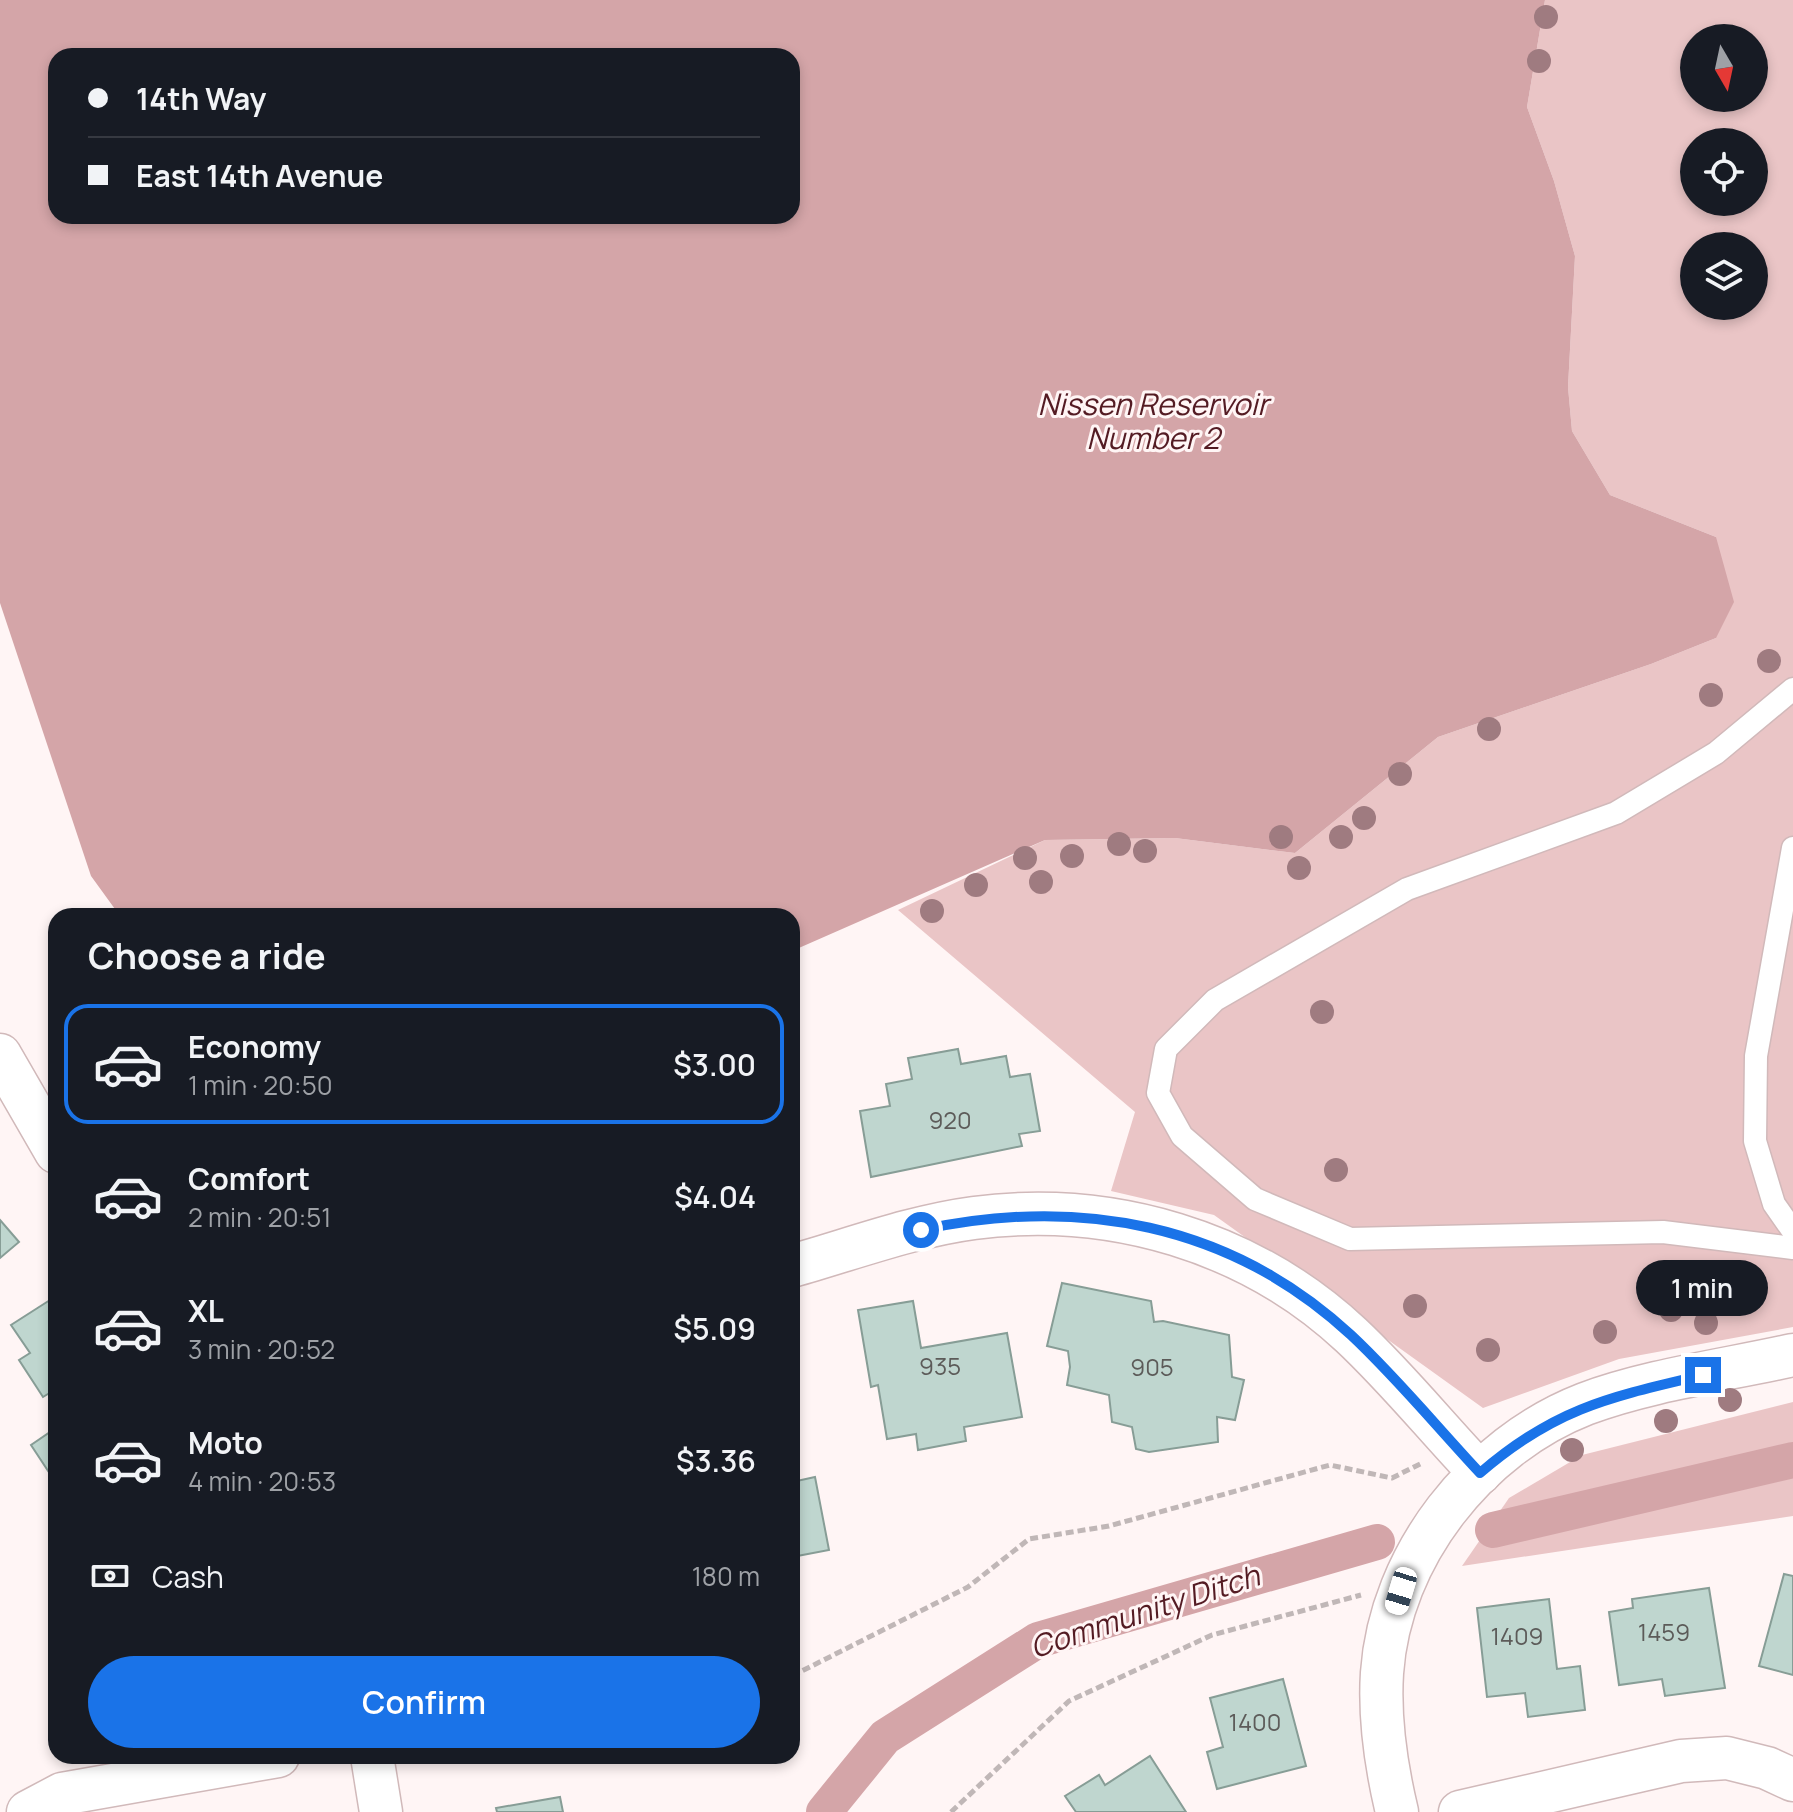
<!DOCTYPE html>
<html lang="en">
<head>
<meta charset="utf-8">
<style>
	:root { --surface:#171b24; --page:#242831; --text:#f1f3f6; --muted:#9ea1a6; --line:#363941; --accent:#1a73e8 }
	body { margin:0; font-family:Manrope,sans-serif; background:var(--page); color:var(--text); height:100vh; display:flex; flex-direction:column; font-size:30px; white-space:nowrap }
	* { box-sizing:border-box; margin:0 }
	p { font-size:26px; color:var(--muted) }
	.icon { flex:none; width:44px; height:44px; fill:none; stroke:currentColor; stroke-width:2; stroke-linecap:round; stroke-linejoin:round }
	.map { position:relative; flex:1; overflow:hidden }
	.drawer { position:absolute; left:48px; top:908px; width:752px; height:856px; display:flex; flex-direction:column; background:var(--surface); border-radius:24px; box-shadow:0 4px 12px #0003 }
	.drawer>* { flex:none }
	.top-card { position:absolute; left:48px; top:48px; width:752px; height:176px; border-radius:24px; box-shadow:0 4px 12px #0003; display:grid; align-content:center; height:176px; padding:0 40px; background:var(--surface) }
	.needle { width:52px; rotate:171deg }
	.controls { position:absolute; left:1680px; top:24px; display:grid; gap:16px }
	.controls a { display:grid; place-items:center; width:88px; height:88px; border-radius:50%; background:var(--surface); box-shadow:0 4px 12px #0003; font-size:40px }
	.end { position:absolute; width:36px; height:36px; margin:-18px; border:10px solid #1a73e8; background:#fff; box-shadow:0 0 0 4px #fff }
	.from { border-radius:50% }
	.bubble { position:absolute; height:56px; border-radius:28px; background:var(--surface); box-shadow:0 4px 12px #0003; font-size:26px; font-weight:600; line-height:56px; text-align:center }
	.car { position:absolute; width:24px; height:48px; margin:-24px -12px; border-radius:10px; box-shadow:0 0 6px 2px #0007; background:linear-gradient(#fff 24%,#345 0 40%,#fff 0 76%,#345 0 86%,#fff 0) }
	.top-card b { display:flex; align-items:center; gap:28px; height:76px; font-size:30px }
	.top-card b+b { border-top:2px solid var(--line) }
	.top-card i { width:20px; height:20px; background:var(--text) }
	ul { padding:0; list-style:none }
	li { display:flex; align-items:center; gap:24px; height:120px; margin:0 16px 12px; padding:0 24px; border:4px solid transparent; border-radius:24px }
	li div { flex:1 }
	li b { display:block; font-size:30px }
	li em { font-style:normal; font-weight:600 }
	li.on { border-color:var(--accent) }
	li>.icon { width:72px; height:72px; stroke-width:1.5 }
	h2 { padding:0 40px; font-size:36px; line-height:96px }
	.pay { display:flex; align-items:center; gap:20px; height:88px; padding:0 40px; font-size:30px }
	.pay p { margin-inline-start:auto }
	.cta { display:flex; gap:16px; margin-top:auto; padding:16px 40px }
	.cta a { flex:1; height:92px; border-radius:48px; background:var(--accent); color:#fff; font-size:32px; font-weight:600; line-height:92px; text-align:center }
	.map>svg:first-child { display:block }
</style>
</head>
<body>
<div class="map">
<svg width="1793" height="1812" viewBox="0 0 1793 1812">
	<rect width="100%" height="100%" fill="#fff5f5"/>
	<g fill="#eac5c6" fill-rule="evenodd">
		<path d="M 1545,0 L 1793,0 L 1793,1327 L 1619,1359 L 1483,1408 L 1214,1215 L 1111,1191 L 1135,1112 L 898,910 L 1045,840 L 1175,838 L 1295,853 L 1438,737 L 1651,664 L 1716,638 L 1716,537 L 1610,495 L 1572,431 L 1568,387 L 1575,256 L 1554,181 L 1527,107 ZM 1694,38 L 1754,38 L 1754,98 L 1694,98 ZM 1694,142 L 1754,142 L 1754,202 L 1694,202 ZM 1694,246 L 1754,246 L 1754,306 L 1694,306 Z"/>
		<polygon points="1793,1402 1793,1516 1462,1566 1509,1498 1582,1455"/>
	</g>
	<path fill="#d4a5a8" fill-rule="evenodd" d="M 0,0 L 1545,0 L 1527,107 L 1554,181 L 1575,256 L 1568,387 L 1572,431 L 1610,495 L 1716,537 L 1734,602 L 1716,638 L 1651,664 L 1438,737 L 1295,853 L 1175,838 L 1045,840 L 792,951 L 792,916 L 120,916 L 91,876 L 0,603 ZM 56,56 L 792,56 L 792,216 L 56,216 Z"/>
	<g fill="none" stroke-linecap="round" stroke-linejoin="round">
		<g stroke="#d4a5a8" stroke-width="36">
			<polyline points="1493,1530 1793,1460"/>
			<polyline points="824,1812 885,1737 1038,1640 1377,1542"/>
		</g>
	</g>
	<g fill="#bfd6cf" stroke="#879d96" stroke-width="2">
		<polygon points="958,1049 961,1064 1006,1056 1010,1077 1030,1074 1040,1131 1019,1134 1022,1146 871,1177 860,1111 890,1106 886,1084 912,1079 908,1058"/>
		<polygon points="0,1220 19,1242 0,1258"/>
		<polygon points="1062,1283 1151,1301 1154,1322 1163,1321 1229,1335 1232,1377 1244,1380 1235,1420 1217,1417 1218,1442 1149,1452 1136,1449 1132,1427 1112,1422 1109,1395 1067,1385 1070,1367 1068,1351 1047,1346"/>
		<polygon points="50,1300 56,1308 56,1389 43,1397 19,1360 30,1353 11,1325"/>
		<polygon points="913,1301 921,1348 1007,1333 1022,1417 964,1427 966,1441 918,1450 916,1434 887,1439 878,1385 871,1387 858,1310"/>
		<polygon points="56,1428 56,1483 31,1445"/>
		<polygon points="815,1477 829,1550 792,1557 792,1482"/>
		<polygon points="1784,1574 1793,1576 1793,1675 1759,1666"/>
		<polygon points="1709,1588 1725,1688 1665,1696 1662,1679 1619,1685 1609,1612 1633,1608 1632,1599"/>
		<polygon points="1549,1599 1557,1669 1580,1666 1585,1710 1528,1717 1525,1693 1487,1697 1477,1608"/>
		<polygon points="1283,1679 1306,1766 1217,1789 1207,1752 1223,1747 1210,1698"/>
		<polygon points="1150,1756 1186,1812 1076,1812 1065,1796 1099,1775 1105,1785"/>
		<polygon points="560,1797 563,1812 497,1812 496,1808"/>
	</g>
	<g fill="none" stroke-linecap="round" stroke-linejoin="round">
		<defs>
			<g id="service">
				<polyline points="1793,689 1716,753 1616,813 1407,889 1215,1000 1166,1049 1158,1093 1182,1136 1255,1199 1350,1239 1663,1232 1793,1248"/>
				<polyline points="1793,848 1756,1056 1755,1141 1774,1204 1793,1231"/>
			</g>
			<g id="minor">
				<polyline points="0,1055 56,1152"/>
				<path d="M 792,1266 C 852,1249 913,1226 974,1218 C 1111,1200 1250,1241 1351,1335 C 1397,1378 1437,1428 1480,1473"/>
				<polyline points="372,1756 381,1812"/>
				<polyline points="28,1812 62,1794 278,1756"/>
				<path d="M 1397,1812 C 1386,1766 1379,1720 1382,1673 C 1390,1556 1477,1446 1585,1404 C 1649,1380 1726,1370 1793,1355"/>
				<polyline points="1460,1812 1681,1761 1727,1758 1767,1768 1793,1780"/>
			</g>
		</defs>
		<use href="#service" stroke="#d1b9ba" stroke-width="25"/>
		<use href="#minor" stroke="#d1b9ba" stroke-width="45"/>
		<g stroke="#c0b7b7" stroke-width="5" stroke-dasharray="8 4" stroke-linecap="butt">
			<polyline points="792,1676 968,1587 1029,1539 1109,1526 1330,1465 1392,1478 1422,1463"/>
			<polyline points="951,1812 1069,1701 1212,1635 1361,1595"/>
		</g>
		<use href="#service" stroke="#fff" stroke-width="22"/>
		<use href="#minor" stroke="#fff" stroke-width="42"/>
	</g>
	<g fill="#9f7b80">
		<circle cx="1546" cy="17" r="12"/>
		<circle cx="1539" cy="61" r="12"/>
		<circle cx="1769" cy="661" r="12"/>
		<circle cx="1711" cy="695" r="12"/>
		<circle cx="1489" cy="729" r="12"/>
		<circle cx="1400" cy="774" r="12"/>
		<circle cx="1364" cy="818" r="12"/>
		<circle cx="1281" cy="837" r="12"/>
		<circle cx="1341" cy="837" r="12"/>
		<circle cx="1119" cy="844" r="12"/>
		<circle cx="1145" cy="851" r="12"/>
		<circle cx="1072" cy="856" r="12"/>
		<circle cx="1025" cy="858" r="12"/>
		<circle cx="1299" cy="868" r="12"/>
		<circle cx="1041" cy="882" r="12"/>
		<circle cx="976" cy="885" r="12"/>
		<circle cx="932" cy="911" r="12"/>
		<circle cx="1322" cy="1012" r="12"/>
		<circle cx="1336" cy="1170" r="12"/>
		<circle cx="1415" cy="1306" r="12"/>
		<circle cx="1671" cy="1310" r="12"/>
		<circle cx="1706" cy="1323" r="12"/>
		<circle cx="1605" cy="1332" r="12"/>
		<circle cx="1488" cy="1350" r="12"/>
		<circle cx="1730" cy="1400" r="12"/>
		<circle cx="1666" cy="1421" r="12"/>
		<circle cx="1572" cy="1450" r="12"/>
	</g>
	<g fill="none" stroke-linecap="round" stroke-linejoin="round">
		<path stroke="#1a73e8" stroke-width="10" d="M 921,1230 C 1078,1196 1230,1223 1351,1335 C 1397,1378 1437,1427 1480,1473 C 1555,1408 1610,1397 1703,1375"/>
	</g>
	<g text-anchor="middle" stroke-width="6" stroke-linejoin="round" paint-order="stroke">
		<g font-size="24" fill="#5c5b59">
			<text x="950" y="1129">920</text>
			<text x="940" y="1375">935</text>
			<text x="1152" y="1376">905</text>
			<text x="1664" y="1641">1459</text>
			<text x="1517" y="1645">1409</text>
			<text x="1255" y="1731">1400</text>
		</g>
		<g font-size="30" font-style="italic" fill="#541b23" stroke="#fff5f5">
			<text x="1153" y="415">Nissen Reservoir<tspan x="1153" dy="34">Number 2</tspan></text>
			<text transform="translate(1145 1612) rotate(-18)" y="10">Community Ditch</text>
		</g>
	</g>
</svg>
<div class="controls">
<a><svg class="needle" viewBox="-14 -14 28 28"><path d="M0-13l5 13h-10z" fill="#e53935"/><path d="M0 13l5-13h-10z" fill="#9ea1a6"/></svg></a>
<a><svg class="icon" aria-label="locate" viewBox="0 0 24 24"><circle cx="12" cy="12" r="6"/><path d="M12 2v4M12 18v4M2 12h4M18 12h4"/></svg></a>
<a><svg class="icon" aria-label="layers" viewBox="0 0 24 24"><path d="M12 4l9 5-9 5-9-5zM3 14l9 5 9-5"/></svg></a>
</div>
<i class="end from" style="left:921px;top:1230px"></i>
<i class="end" style="left:1703px;top:1375px"></i>
<div class="bubble" style="left:1636px;top:1260px;width:132px">1 min</div>
<i class="car" style="left:1401px;top:1591px;rotate:197deg"></i>
<div class="top-card">
<b><i class="from"></i>14th Way</b>
<b><i></i>East 14th Avenue</b>
</div>
<section class="drawer">
<h2>Choose a ride</h2>
<ul>
<li class="on"><svg class="icon" aria-label="car" viewBox="0 0 24 24"><path d="M5 17H2v-5l4-1 3-4h7l3 4 3 1v5h-3M9 17h6M6 11h13"/><circle cx="7" cy="17" r="2"/><circle cx="17" cy="17" r="2"/></svg><div><b>Economy</b><p>1 min · 20:50</p></div><em>$3.00</em></li>
<li><svg class="icon" aria-label="car" viewBox="0 0 24 24"><path d="M5 17H2v-5l4-1 3-4h7l3 4 3 1v5h-3M9 17h6M6 11h13"/><circle cx="7" cy="17" r="2"/><circle cx="17" cy="17" r="2"/></svg><div><b>Comfort</b><p>2 min · 20:51</p></div><em>$4.04</em></li>
<li><svg class="icon" aria-label="car" viewBox="0 0 24 24"><path d="M5 17H2v-5l4-1 3-4h7l3 4 3 1v5h-3M9 17h6M6 11h13"/><circle cx="7" cy="17" r="2"/><circle cx="17" cy="17" r="2"/></svg><div><b>XL</b><p>3 min · 20:52</p></div><em>$5.09</em></li>
<li><svg class="icon" aria-label="car" viewBox="0 0 24 24"><path d="M5 17H2v-5l4-1 3-4h7l3 4 3 1v5h-3M9 17h6M6 11h13"/><circle cx="7" cy="17" r="2"/><circle cx="17" cy="17" r="2"/></svg><div><b>Moto</b><p>4 min · 20:53</p></div><em>$3.36</em></li>
</ul>
<div class="pay"><svg class="icon" aria-label="cash" viewBox="0 0 24 24"><path d="M3 7h18v10H3z"/><circle cx="12" cy="12" r="2"/></svg>Cash<p>180 m</p></div>
<div class="cta"><a>Confirm</a></div>
</section>
</div>
</body>
</html>
